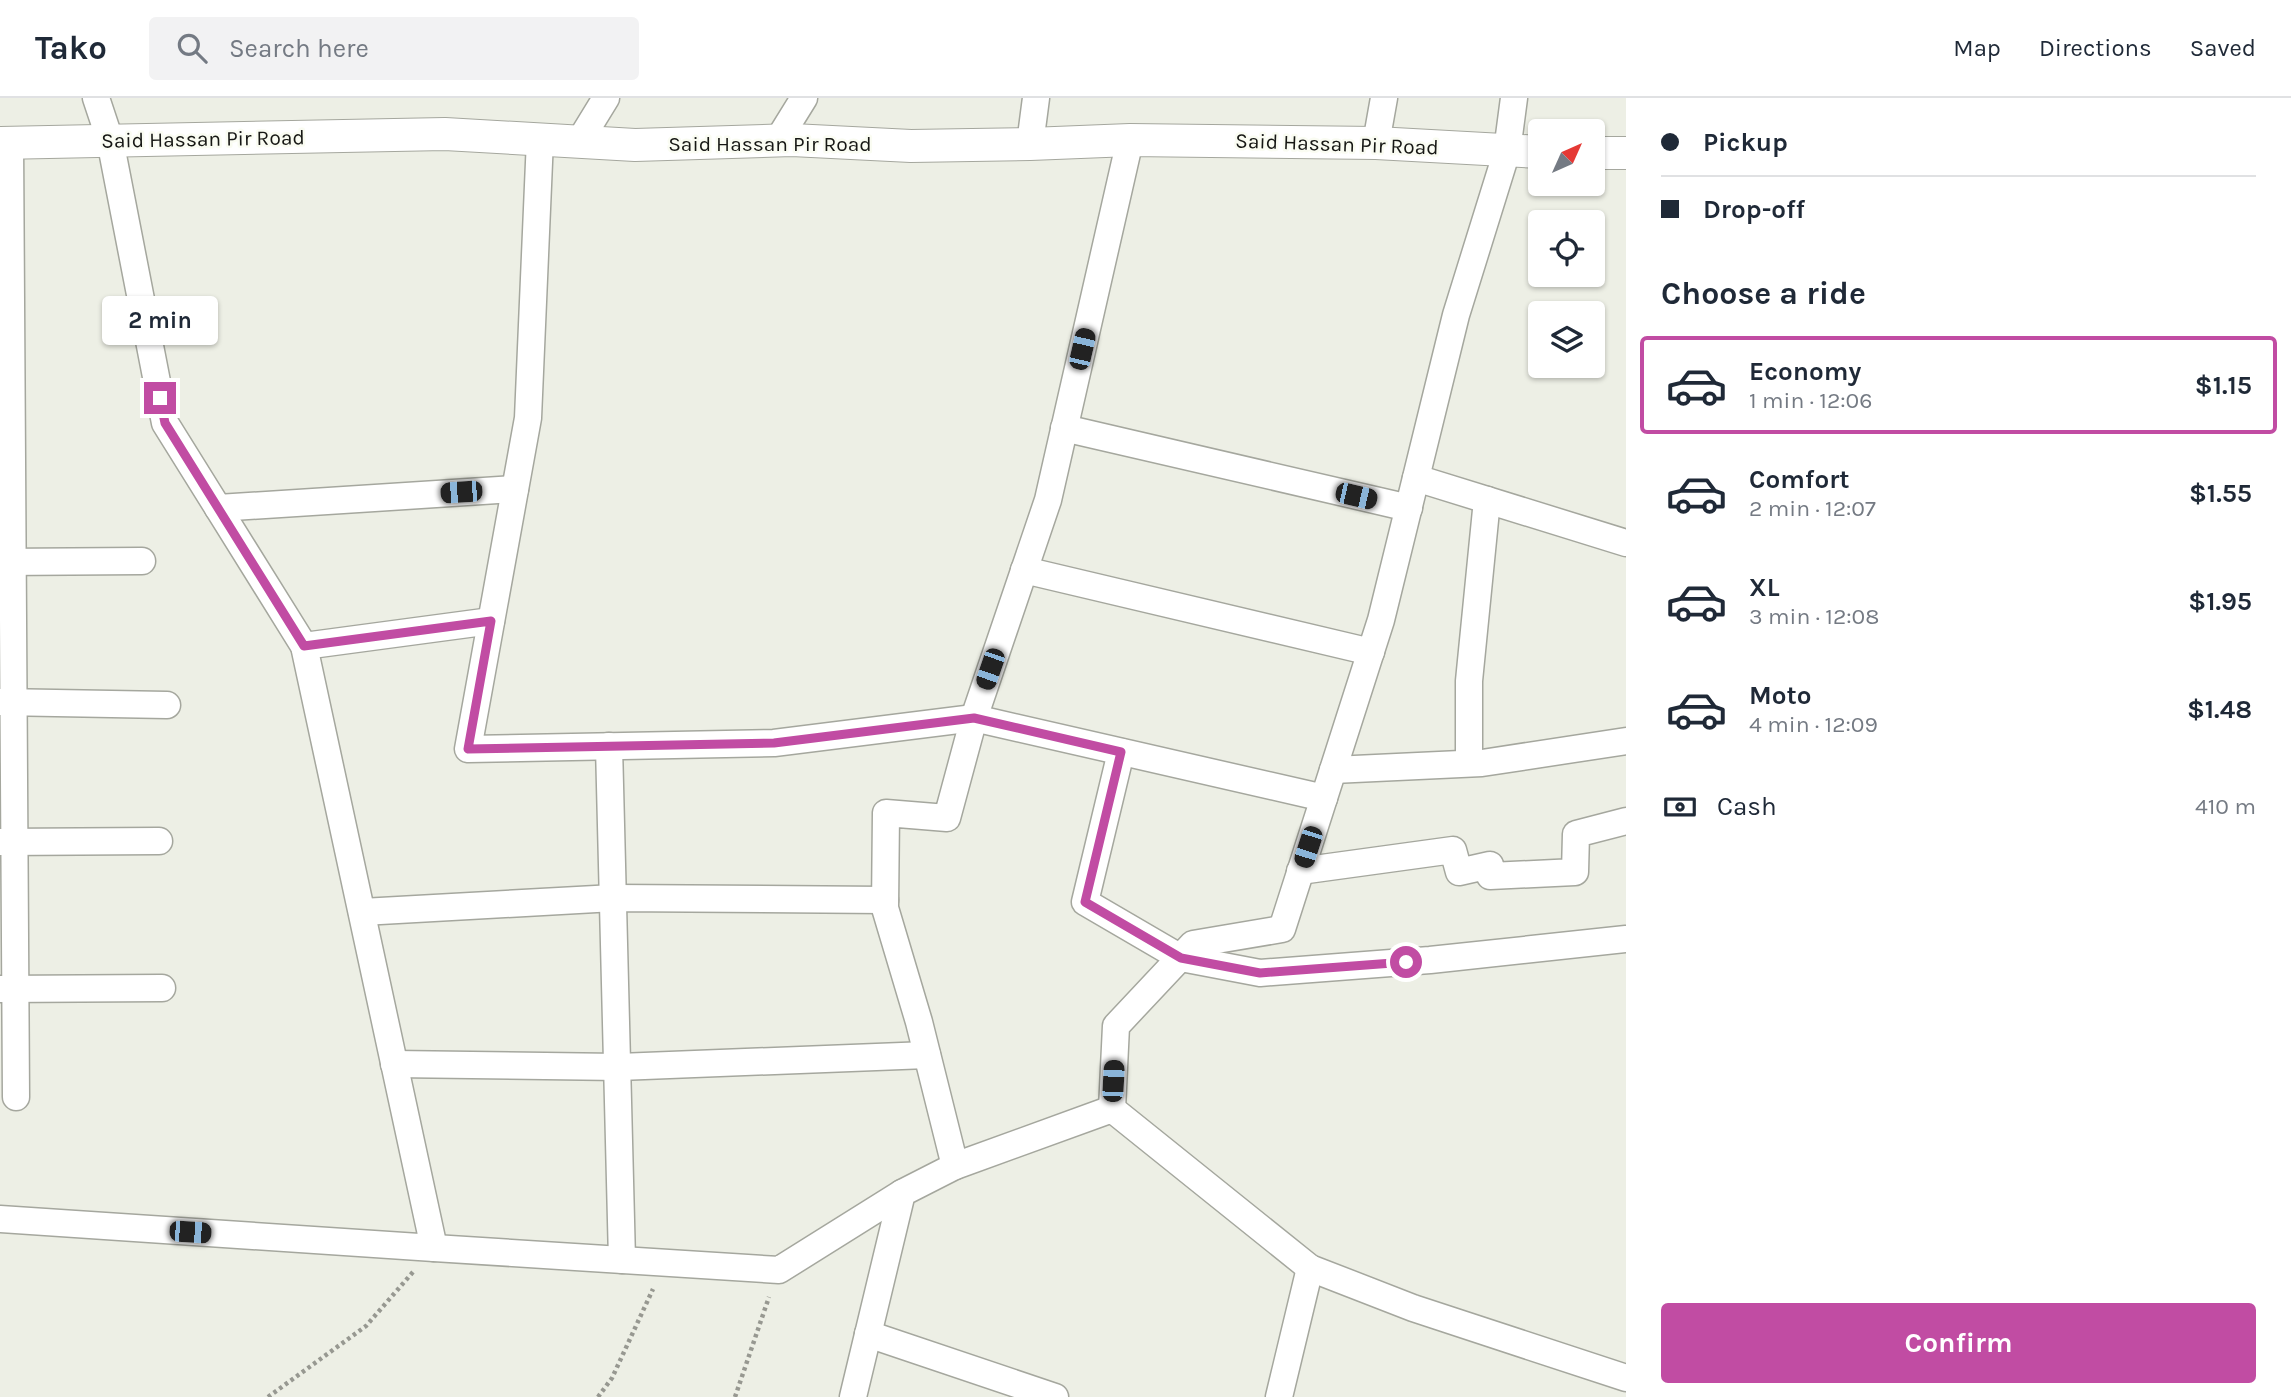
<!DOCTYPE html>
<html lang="en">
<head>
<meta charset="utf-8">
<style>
	:root { --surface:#fff; --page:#f2f2f3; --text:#1f2937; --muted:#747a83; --line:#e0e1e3; --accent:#c14ca3 }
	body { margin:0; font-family:Karla,sans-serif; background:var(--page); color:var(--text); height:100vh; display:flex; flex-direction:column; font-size:26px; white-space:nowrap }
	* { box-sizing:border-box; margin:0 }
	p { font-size:23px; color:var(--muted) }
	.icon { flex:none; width:38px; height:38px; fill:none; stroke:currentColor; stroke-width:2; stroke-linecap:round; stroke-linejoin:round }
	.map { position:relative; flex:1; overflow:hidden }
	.drawer { display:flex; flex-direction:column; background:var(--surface); width:665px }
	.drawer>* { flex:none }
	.banner { display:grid; align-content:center; height:154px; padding:0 35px; background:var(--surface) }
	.needle { width:46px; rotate:45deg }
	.controls { position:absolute; left:1528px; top:21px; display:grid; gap:14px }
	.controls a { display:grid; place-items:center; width:77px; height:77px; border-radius:7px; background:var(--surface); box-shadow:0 2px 5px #0004; font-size:35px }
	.end { position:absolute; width:32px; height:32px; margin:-16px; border:9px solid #c14ca3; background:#fff; box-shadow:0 0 0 4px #fff }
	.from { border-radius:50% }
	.bubble { position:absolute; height:49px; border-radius:7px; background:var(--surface); box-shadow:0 2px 5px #0004; font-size:23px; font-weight:700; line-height:49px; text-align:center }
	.car { position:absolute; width:21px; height:42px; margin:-21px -10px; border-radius:9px; box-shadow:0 0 5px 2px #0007; background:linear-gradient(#222 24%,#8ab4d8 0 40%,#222 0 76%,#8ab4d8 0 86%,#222 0) }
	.banner b { display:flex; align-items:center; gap:24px; height:66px; font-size:26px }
	.banner b+b { border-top:2px solid var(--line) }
	.banner i { width:18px; height:18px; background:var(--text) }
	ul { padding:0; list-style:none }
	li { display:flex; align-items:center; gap:21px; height:98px; margin:0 14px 10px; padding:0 21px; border:4px solid transparent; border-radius:7px }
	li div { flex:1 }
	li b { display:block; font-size:26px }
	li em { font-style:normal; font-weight:700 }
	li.active { border-color:var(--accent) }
	li>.icon { width:63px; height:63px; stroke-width:1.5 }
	h2 { padding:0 35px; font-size:32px; line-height:84px }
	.pay { display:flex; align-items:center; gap:18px; height:77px; padding:0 35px; font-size:26px }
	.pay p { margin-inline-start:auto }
	.button { display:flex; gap:14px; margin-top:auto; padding:14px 35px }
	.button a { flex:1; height:80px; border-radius:7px; background:var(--accent); color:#fff; font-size:28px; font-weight:700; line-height:80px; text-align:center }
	header { display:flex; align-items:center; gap:42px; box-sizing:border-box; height:98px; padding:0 35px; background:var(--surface); border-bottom:2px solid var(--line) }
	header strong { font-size:33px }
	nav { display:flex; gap:38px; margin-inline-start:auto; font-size:24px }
	.search { width:490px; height:63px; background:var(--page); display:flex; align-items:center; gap:18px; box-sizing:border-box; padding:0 24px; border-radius:7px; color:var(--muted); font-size:26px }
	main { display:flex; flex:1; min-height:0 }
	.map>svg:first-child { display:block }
</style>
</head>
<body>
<header>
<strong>Tako</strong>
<div class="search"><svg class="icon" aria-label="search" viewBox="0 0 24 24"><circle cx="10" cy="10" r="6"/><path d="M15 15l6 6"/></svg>Search here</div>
<nav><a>Map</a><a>Directions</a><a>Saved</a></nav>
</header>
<main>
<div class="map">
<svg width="1626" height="1299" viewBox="0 0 1626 1299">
	<rect width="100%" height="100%" fill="#edefe5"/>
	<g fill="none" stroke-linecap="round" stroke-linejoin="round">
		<defs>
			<g id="minor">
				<polyline points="540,41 528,320 468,651 774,645 974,620 1324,700"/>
				<polyline points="778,42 804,0"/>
				<polyline points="1130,42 1048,402 974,620 947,720 886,715 885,810 919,924 955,1068 1112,1011 1310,1170 1413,1210 1626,1280"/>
				<polyline points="579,44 606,0"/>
				<polyline points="10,45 16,999"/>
				<polyline points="1376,45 1384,0"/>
				<polyline points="1030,46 1036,0"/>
				<polyline points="1064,330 1409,410"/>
				<polyline points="1416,380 1626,445"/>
				<polyline points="218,410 515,391"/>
				<polyline points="0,464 142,463"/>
				<polyline points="1024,472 1371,554"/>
				<polyline points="304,548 491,523"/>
				<polyline points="0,604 167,607"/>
				<polyline points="609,648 622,1162"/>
				<polyline points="1121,654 1085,804 1181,860 1260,875 1430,862 1626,841"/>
				<polyline points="1469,665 1469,583 1487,402"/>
				<polyline points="1333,672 1482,665 1626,643"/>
				<polyline points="0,744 159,743"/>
				<polyline points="1300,773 1453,752 1459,774 1490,767 1490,778 1575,774 1576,736 1626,723"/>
				<polyline points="362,814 614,800 885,802"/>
				<polyline points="0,891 162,890"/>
				<polyline points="394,966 619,969 927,957"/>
				<polyline points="1112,1011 1116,928 1193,846 1282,831 1381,522 1456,217 1507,53 1514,0"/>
				<polyline points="0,1121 434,1150 304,548 165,325 110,42 96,0"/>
				<polyline points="434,1150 779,1172 902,1095"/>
				<polyline points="868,1236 1055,1299"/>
				<polyline points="853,1299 902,1095 955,1068"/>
				<polyline points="1279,1299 1310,1170"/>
			</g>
			<g id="tertiary">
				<polyline points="0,45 445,36 635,47 792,42 911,48 1030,46 1130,42 1376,45 1540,54"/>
				<polyline points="1592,55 1626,55"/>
			</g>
		</defs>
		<use href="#minor" stroke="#a5a79e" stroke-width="29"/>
		<use href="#tertiary" stroke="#a5a79e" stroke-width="34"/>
		<g stroke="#979891" stroke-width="4.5" stroke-dasharray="3.5 3.5" stroke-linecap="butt">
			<polyline points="268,1299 366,1228 413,1174"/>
			<polyline points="598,1299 612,1280 653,1191"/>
			<polyline points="735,1299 769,1199"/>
		</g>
		<use href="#minor" stroke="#fff" stroke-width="26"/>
		<use href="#tertiary" stroke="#fff" stroke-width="32"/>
	</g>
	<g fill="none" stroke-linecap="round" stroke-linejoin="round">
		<polyline stroke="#c14ca3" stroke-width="9" points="160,300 165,325 304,548 491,523 468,651 774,645 974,620 1121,654 1085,804 1181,860 1260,875 1406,864"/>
	</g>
	<g text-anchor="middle" stroke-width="5" stroke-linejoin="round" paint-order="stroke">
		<g font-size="21" fill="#161714" stroke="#fafcf2">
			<text transform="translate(203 41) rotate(-1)" y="7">Said Hassan Pir Road</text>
			<text x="770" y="53">Said Hassan Pir Road</text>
			<text transform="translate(1337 46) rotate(2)" y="7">Said Hassan Pir Road</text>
		</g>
	</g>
</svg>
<div class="controls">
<a><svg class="needle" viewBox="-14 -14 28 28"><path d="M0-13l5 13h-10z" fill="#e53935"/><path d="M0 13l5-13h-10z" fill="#747a83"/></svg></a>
<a><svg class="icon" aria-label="locate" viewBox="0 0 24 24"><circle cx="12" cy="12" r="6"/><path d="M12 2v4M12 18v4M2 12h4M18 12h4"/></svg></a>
<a><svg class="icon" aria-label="layers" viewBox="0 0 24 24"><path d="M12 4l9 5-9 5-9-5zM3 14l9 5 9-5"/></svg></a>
</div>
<i class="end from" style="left:1406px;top:864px"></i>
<i class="end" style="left:160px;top:300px"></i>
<div class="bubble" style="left:102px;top:198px;width:116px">2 min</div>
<i class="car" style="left:1082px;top:251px;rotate:13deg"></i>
<i class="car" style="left:461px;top:394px;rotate:266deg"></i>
<i class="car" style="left:1356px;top:398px;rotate:103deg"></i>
<i class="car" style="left:990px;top:571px;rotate:199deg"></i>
<i class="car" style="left:1308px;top:749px;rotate:198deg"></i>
<i class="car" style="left:1113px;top:983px;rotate:3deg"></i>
<i class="car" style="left:190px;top:1134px;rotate:94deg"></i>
</div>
<section class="drawer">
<div class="banner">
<b><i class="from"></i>Pickup</b>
<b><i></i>Drop-off</b>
</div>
<h2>Choose a ride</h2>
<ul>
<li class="active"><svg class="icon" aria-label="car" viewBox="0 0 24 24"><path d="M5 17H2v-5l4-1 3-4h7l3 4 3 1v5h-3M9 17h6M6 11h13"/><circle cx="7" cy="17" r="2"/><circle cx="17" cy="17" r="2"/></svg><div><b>Economy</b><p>1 min · 12:06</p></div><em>$1.15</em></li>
<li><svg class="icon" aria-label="car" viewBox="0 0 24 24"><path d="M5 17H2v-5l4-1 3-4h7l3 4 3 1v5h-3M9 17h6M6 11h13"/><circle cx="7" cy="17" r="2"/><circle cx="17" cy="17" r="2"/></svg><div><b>Comfort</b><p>2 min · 12:07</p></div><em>$1.55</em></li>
<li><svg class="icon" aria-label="car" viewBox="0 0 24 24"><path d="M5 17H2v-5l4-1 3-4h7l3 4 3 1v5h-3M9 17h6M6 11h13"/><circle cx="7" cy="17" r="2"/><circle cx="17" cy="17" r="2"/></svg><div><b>XL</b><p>3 min · 12:08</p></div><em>$1.95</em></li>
<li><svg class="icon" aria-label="car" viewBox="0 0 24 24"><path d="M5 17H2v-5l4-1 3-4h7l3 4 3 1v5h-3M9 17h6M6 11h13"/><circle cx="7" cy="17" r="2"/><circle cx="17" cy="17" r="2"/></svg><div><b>Moto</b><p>4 min · 12:09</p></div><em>$1.48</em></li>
</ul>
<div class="pay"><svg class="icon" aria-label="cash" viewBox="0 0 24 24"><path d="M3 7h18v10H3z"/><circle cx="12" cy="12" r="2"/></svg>Cash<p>410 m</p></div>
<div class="button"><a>Confirm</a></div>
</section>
</main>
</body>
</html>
